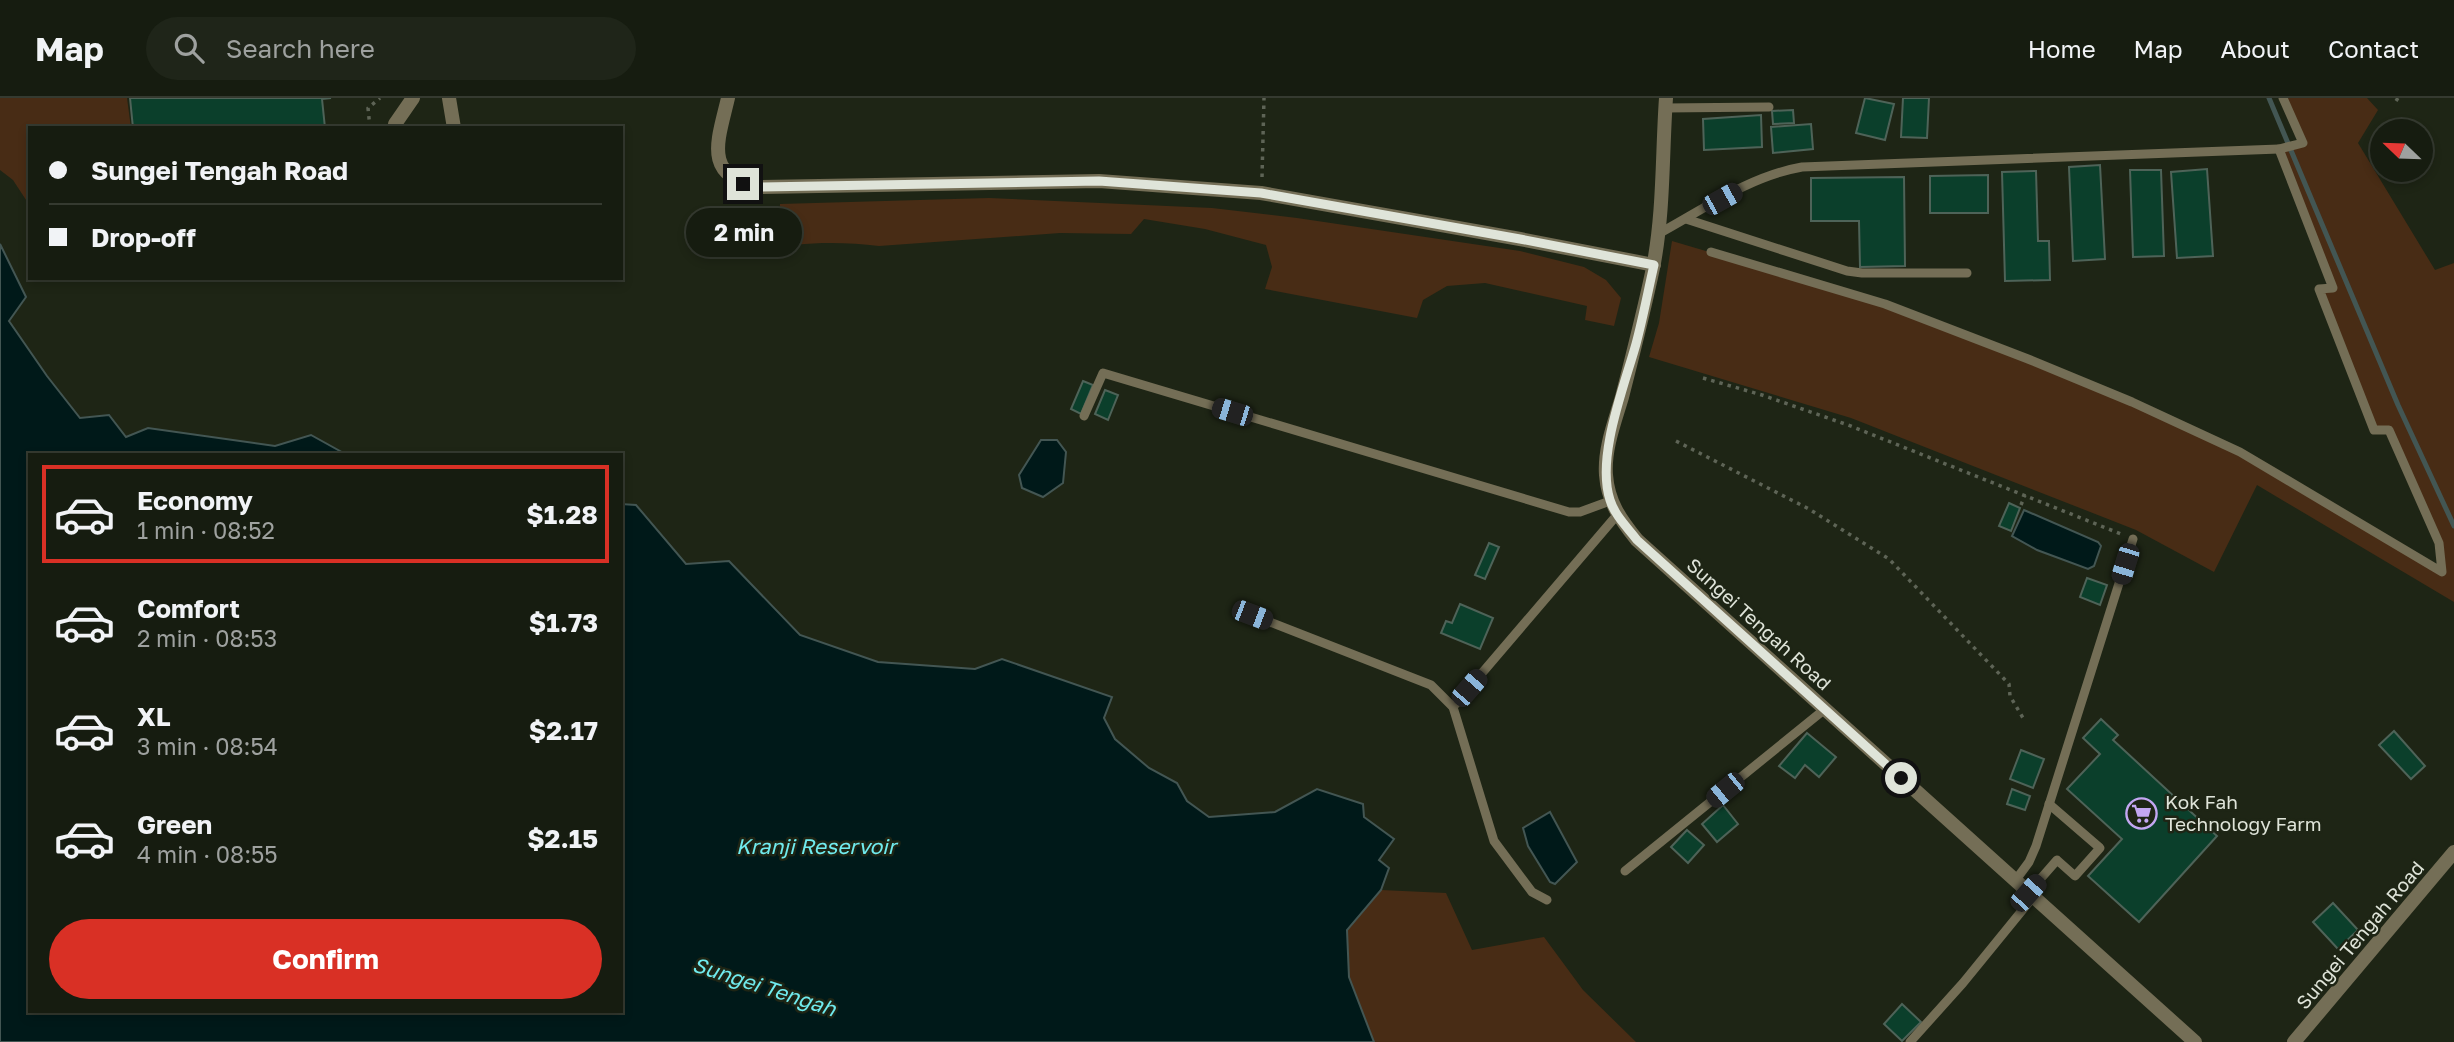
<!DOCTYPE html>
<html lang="en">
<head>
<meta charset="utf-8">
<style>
	:root { --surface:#161c10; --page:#1f2519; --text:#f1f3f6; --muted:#9ea19f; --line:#353a30; --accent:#d93025 }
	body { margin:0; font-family:"Golos Text",sans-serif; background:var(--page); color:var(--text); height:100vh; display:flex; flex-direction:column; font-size:26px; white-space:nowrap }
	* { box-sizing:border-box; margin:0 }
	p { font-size:23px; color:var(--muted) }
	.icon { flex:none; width:38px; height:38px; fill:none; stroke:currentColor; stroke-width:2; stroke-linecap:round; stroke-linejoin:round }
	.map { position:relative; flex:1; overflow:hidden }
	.details { position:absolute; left:28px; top:355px; width:595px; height:560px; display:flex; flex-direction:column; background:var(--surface); border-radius:0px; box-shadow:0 4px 10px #0003,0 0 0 2px var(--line) }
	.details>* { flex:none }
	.top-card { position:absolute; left:28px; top:28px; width:595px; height:154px; border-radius:0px; box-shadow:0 4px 10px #0003,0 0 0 2px var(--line); display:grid; align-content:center; height:154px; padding:0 21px; background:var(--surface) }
	.needle { width:46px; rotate:293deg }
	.fabs { position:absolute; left:2370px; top:21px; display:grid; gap:14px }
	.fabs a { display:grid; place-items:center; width:63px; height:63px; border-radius:50%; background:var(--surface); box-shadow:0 4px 10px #0003,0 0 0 2px var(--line); font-size:35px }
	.end { position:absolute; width:32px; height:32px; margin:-16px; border:9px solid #dfe4d9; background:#111; box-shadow:0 0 0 4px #111 }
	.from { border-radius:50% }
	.bubble { position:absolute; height:49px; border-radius:24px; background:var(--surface); box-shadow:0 4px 10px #0003,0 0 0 2px var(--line); font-size:23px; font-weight:700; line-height:49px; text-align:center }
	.car { position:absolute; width:21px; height:42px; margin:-21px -10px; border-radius:9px; box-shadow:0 0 5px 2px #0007; background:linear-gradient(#222 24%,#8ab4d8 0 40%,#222 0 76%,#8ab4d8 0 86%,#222 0) }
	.top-card b { display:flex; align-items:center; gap:24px; height:66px; font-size:26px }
	.top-card b+b { border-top:2px solid var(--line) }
	.top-card i { width:18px; height:18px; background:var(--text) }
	ul { padding:12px 0 0; list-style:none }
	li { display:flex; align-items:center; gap:21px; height:98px; margin:0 14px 10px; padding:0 7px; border:4px solid transparent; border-radius:0px }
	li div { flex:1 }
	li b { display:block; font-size:26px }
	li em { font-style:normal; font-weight:700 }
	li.on { border-color:var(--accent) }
	li>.icon { width:63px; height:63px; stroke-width:1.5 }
	.action { display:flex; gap:14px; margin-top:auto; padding:14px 21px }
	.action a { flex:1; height:80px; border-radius:42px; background:var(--accent); color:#fff; font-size:28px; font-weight:700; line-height:80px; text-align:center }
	header { display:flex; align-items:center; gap:42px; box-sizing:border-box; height:98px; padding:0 35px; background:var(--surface); border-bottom:2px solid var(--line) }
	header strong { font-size:33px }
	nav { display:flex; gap:38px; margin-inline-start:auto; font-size:24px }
	.search { width:490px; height:63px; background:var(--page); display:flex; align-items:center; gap:18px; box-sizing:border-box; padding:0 24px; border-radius:38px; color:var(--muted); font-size:26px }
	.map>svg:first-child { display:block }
</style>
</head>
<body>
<header>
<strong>Map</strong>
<div class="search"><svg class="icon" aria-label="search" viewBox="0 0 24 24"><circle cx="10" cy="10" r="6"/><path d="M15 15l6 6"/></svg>Search here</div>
<nav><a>Home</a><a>Map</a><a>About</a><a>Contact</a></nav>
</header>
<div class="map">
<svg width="2454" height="944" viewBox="0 0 2454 944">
	<rect width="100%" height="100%" fill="#1e2515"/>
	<g fill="#482c15">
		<polygon points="0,0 127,0 131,30 30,30 30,108 13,82 0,72"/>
		<polygon points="2283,0 2367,0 2378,12 2358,45 2435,172 2454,165 2454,504 2257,387 2214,474 2136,432 1851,320 1649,259 1659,225 1672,143 1885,206 2028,261 2240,354 2442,473 2439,445 2389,333 2374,332 2319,191 2332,190 2279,51 2302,46"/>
		<path d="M 989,100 L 1212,110 L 1297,120 L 1520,153 L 1584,169 L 1606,182 L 1621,200 L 1614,228 L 1585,222 L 1587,208 L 1485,185 L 1447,188 L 1423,202 L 1417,220 L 1265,191 L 1272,169 L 1266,147 L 1205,131 L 1144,121 L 1131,136 L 1060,135 L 879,148 C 832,142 780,144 734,160 L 779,127 L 780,106 Z"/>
		<polygon points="1381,792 1446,795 1472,852 1544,839 1583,892 1636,944 1374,944 1349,879 1347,831"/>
	</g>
	<g fill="#001919" stroke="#435653" stroke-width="2">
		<polygon points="0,146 26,199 9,223 47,278 80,320 109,317 126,339 148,330 275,348 311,337 347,357 30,357 30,914 621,914 621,406 636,407 686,466 729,463 800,537 878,564 975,571 1002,561 1112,599 1104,620 1115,641 1149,670 1177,685 1187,703 1209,719 1275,714 1317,691 1363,706 1364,719 1394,741 1379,762 1389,770 1381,792 1347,832 1349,879 1374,944 0,944"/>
		<polygon points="1041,342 1057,342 1066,354 1063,385 1043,399 1022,390 1019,377"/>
		<polygon points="2024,412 2098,444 2101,448 2094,468 2088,471 2037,452 2012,438"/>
		<polygon points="1550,714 1577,764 1555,786 1550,784 1528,748 1523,730"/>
	</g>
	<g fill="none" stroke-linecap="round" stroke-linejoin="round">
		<polyline stroke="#435653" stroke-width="5" points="2269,0 2398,307 2454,428"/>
	</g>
	<g fill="#0b3f2b" stroke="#4e6358" stroke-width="2">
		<polygon points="130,0 331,0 322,1 325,30 133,30"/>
		<polygon points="1865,0 1894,6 1885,42 1856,35"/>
		<polygon points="1903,0 1929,0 1927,40 1901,39"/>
		<polygon points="1793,12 1794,25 1773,26 1772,13"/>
		<polygon points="1761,17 1762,49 1704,52 1703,21"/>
		<polygon points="1811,26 1813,51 1773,55 1771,29"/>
		<polygon points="2100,67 2105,161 2073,163 2069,69"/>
		<polygon points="2207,71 2213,158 2177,160 2171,74"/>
		<polygon points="2130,72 2161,72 2164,158 2133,159"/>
		<polygon points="2036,73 2038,143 2049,143 2050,182 2005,183 2002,74"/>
		<polygon points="1988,77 1988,115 1930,115 1930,78"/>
		<polygon points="1904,79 1905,168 1860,169 1859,123 1811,123 1811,80"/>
		<polygon points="1083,283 1093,287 1081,316 1071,311"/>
		<polygon points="1105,292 1118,297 1108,322 1095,316"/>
		<polygon points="2009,405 2020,410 2011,433 1999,428"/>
		<polygon points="1489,445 1499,449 1485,481 1475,477"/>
		<polygon points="2087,480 2107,487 2100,507 2080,499"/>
		<polygon points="1460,506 1493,520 1480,551 1441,535 1446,523 1452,525"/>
		<polygon points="2101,621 2118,637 2113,642 2217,738 2139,824 2088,778 2122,741 2067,691 2100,656 2083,640"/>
		<polygon points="2394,633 2425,668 2411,681 2379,647"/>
		<polygon points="1807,635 1836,659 1819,679 1805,667 1795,680 1779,668"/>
		<polygon points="2021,652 2044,661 2033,690 2010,681"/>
		<polygon points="2012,691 2030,698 2025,712 2007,706"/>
		<polygon points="1723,707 1738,726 1717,744 1702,726"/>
		<polygon points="1687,732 1704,747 1688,765 1671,749"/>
		<polygon points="2333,805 2358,832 2338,851 2313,824"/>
		<polygon points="1902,906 1921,924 1902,943 1884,926"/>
	</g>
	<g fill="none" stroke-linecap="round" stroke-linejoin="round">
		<g stroke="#5e6456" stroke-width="3.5" stroke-dasharray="3.5 5" stroke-linecap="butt">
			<polyline points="2396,3 2398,0"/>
			<polyline points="370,30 368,10 380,0"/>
			<polyline points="1262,79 1264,0"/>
			<polyline points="1703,280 1762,297 1848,327 2121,436"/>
			<polyline points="1676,343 1809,411 1889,461 2009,586 2010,598 2023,620"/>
			<polyline points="2021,407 2025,397"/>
		</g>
		<g stroke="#746e56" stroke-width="9">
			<polyline points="1665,10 1769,9"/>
			<polyline points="1686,121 1847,173 1862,175 1967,175"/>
			<path d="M 1658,136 C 1704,111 1750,78 1802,69 L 2279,51"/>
			<polyline points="1711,154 1885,206 2028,261 2132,304 2240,354 2442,474 2439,445 2389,332 2374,332 2319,191 2333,190 2279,51 2303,45 2283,0"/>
			<polyline points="1084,318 1103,275 1569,414 1580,414 1610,403"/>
			<polyline points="1252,517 1431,587 1453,609 1494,743 1532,794 1547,802"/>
			<polyline points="1453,609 1617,417"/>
			<polyline points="1625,773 1825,611"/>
			<polyline points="2015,783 2029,764 2036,748 2133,441"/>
			<polyline points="2028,795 2057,762 2075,778 2100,750 2049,706"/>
			<polyline points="1910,944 1963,885 2033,799"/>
		</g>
		<g stroke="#746e56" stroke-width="14">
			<polyline points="449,0 454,30"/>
			<path d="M 728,0 C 718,43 702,78 759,89 L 1099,83 L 1261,95 L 1520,141 L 1654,167"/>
			<path d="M 1666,0 C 1662,56 1664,114 1653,170 C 1644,213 1633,256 1622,299 C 1615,323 1604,351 1606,377 C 1608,404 1620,421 1637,442 L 2195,944"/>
			<polyline points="395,30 395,26 413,0"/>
			<polyline points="2294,944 2454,754"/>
		</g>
	</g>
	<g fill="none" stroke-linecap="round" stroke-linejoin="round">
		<path stroke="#dfe4d9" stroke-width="9" d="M 743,86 L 759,89 L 1099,83 L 1261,95 L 1520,141 L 1654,167 C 1648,193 1643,220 1636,246 C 1624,289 1596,359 1610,402 C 1615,418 1628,430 1637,442 L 1901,680"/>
	</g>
	<defs>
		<symbol id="supermarket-ring" viewBox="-11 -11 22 22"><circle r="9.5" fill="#1e2515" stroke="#c3a7f2" stroke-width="1.5"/><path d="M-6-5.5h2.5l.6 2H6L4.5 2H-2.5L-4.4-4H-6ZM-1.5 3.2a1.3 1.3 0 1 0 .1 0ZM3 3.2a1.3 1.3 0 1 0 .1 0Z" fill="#c3a7f2"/></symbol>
	</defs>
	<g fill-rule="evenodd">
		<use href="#supermarket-ring" x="2124" y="698" width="35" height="35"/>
	</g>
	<g text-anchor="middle" stroke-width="5" stroke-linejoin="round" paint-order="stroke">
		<g font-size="19" fill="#dfe4d9" stroke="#1e2515">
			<text transform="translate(1759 526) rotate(42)" y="7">Sungei Tengah Road</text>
			<text transform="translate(2360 837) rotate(-50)" y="7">Sungei Tengah Road</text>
		</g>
		<g font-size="19" fill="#dfe4d9" stroke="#1e2515" text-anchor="start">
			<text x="2165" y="711">Kok Fah<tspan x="2165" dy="22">Technology Farm</tspan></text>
		</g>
		<g font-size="21" font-style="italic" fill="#70ebee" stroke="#1e2515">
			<text x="816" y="756">Kranji Reservoir</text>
			<text transform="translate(764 889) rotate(18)" y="7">Sungei Tengah</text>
		</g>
	</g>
</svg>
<div class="fabs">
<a><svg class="needle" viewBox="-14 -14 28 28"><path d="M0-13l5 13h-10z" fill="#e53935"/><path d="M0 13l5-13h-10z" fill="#9ea19f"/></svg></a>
</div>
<i class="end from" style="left:1901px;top:680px"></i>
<i class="end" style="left:743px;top:86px"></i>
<div class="bubble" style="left:686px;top:110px;width:116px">2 min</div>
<i class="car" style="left:1722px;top:101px;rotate:61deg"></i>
<i class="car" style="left:1232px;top:314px;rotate:287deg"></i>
<i class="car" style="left:2125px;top:466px;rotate:197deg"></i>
<i class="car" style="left:1252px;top:517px;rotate:111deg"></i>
<i class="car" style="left:1469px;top:590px;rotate:41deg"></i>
<i class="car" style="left:1725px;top:692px;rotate:231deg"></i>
<i class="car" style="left:2028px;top:795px;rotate:42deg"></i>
<div class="top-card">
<b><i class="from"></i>Sungei Tengah Road</b>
<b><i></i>Drop-off</b>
</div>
<section class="details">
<ul>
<li class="on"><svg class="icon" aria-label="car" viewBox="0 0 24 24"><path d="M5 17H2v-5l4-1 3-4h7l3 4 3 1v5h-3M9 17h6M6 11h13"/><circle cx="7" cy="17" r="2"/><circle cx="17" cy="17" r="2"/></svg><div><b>Economy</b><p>1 min · 08:52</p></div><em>$1.28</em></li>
<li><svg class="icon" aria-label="car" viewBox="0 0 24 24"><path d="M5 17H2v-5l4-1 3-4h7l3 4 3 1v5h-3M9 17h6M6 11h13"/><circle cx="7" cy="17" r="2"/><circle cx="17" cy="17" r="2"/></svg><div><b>Comfort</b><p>2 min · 08:53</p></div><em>$1.73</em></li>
<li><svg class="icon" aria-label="car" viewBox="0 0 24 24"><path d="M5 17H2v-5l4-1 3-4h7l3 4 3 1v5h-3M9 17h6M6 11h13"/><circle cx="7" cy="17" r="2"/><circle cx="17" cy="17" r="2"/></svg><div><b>XL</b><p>3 min · 08:54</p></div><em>$2.17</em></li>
<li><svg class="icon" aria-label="car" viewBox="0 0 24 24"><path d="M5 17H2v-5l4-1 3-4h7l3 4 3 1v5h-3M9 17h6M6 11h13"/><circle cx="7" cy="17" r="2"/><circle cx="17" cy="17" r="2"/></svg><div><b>Green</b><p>4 min · 08:55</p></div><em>$2.15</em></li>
</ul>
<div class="action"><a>Confirm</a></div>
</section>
</div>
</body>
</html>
